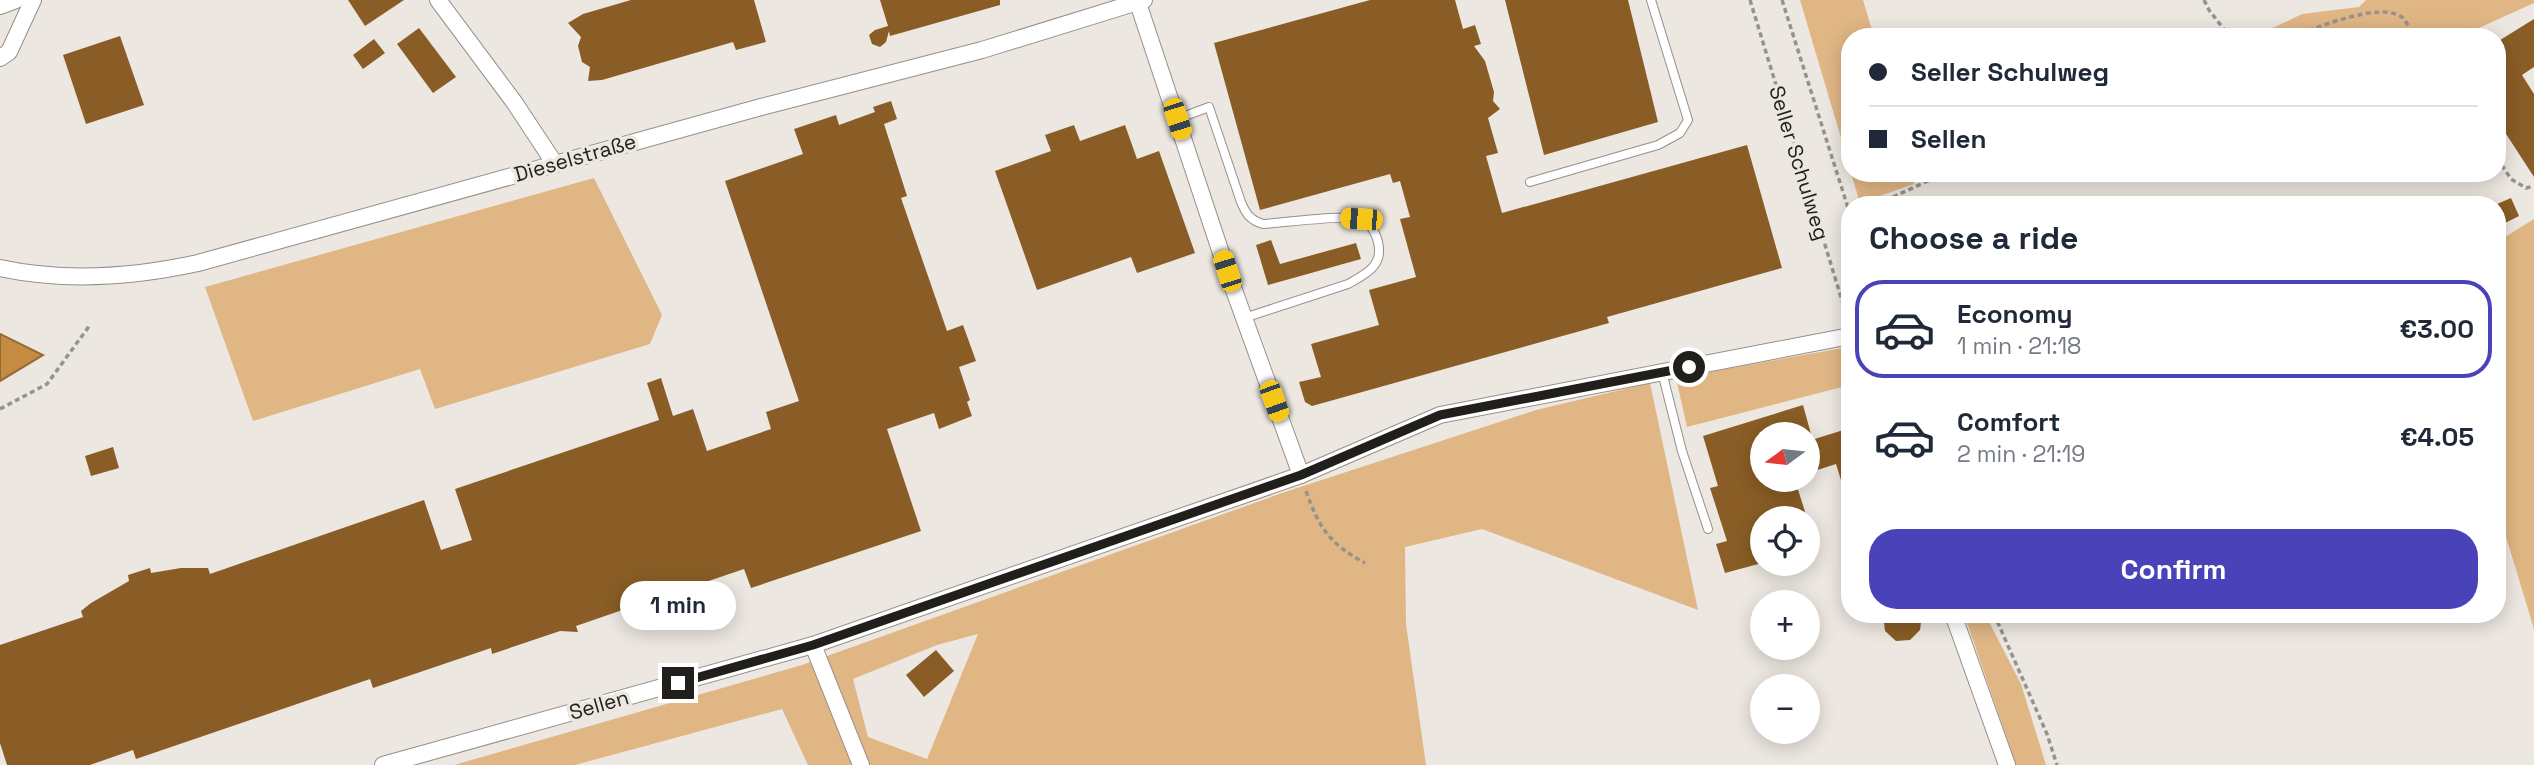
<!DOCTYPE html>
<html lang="en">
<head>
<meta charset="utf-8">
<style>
	:root { --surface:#fff; --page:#f6f6f7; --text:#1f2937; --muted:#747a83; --line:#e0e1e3; --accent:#4a42b9 }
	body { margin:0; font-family:"Space Grotesk",sans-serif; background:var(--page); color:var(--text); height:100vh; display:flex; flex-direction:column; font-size:26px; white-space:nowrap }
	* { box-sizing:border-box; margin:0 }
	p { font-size:23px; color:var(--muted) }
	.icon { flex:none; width:38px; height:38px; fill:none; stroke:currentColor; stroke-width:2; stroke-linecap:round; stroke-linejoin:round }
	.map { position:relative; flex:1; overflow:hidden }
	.drawer { position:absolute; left:1841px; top:196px; width:665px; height:427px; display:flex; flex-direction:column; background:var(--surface); border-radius:28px; box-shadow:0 4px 18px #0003 }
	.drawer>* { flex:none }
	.guide { position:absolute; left:1841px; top:28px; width:665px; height:154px; border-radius:28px; box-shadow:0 4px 18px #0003; display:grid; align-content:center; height:154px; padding:0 28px; background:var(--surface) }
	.needle { width:46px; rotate:255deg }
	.fabs { position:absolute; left:1750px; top:422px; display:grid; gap:14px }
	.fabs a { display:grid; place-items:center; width:70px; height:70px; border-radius:50%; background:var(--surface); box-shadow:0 4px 18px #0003; font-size:35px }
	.end { position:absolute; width:32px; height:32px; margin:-16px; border:9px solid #211f1c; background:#fff; box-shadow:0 0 0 4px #fff }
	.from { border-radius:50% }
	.bubble { position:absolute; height:49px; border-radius:24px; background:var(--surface); box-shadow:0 4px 18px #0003; font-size:23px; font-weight:600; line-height:49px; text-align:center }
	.car { position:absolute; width:21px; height:42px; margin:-21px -10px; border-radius:9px; box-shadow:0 0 5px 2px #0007; background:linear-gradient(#f5c518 24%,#345 0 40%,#f5c518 0 76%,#345 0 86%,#f5c518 0) }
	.guide b { display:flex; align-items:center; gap:24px; height:66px; font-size:26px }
	.guide b+b { border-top:2px solid var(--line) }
	.guide i { width:18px; height:18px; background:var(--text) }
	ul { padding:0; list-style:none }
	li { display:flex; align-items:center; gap:21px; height:98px; margin:0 14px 10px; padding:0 14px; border:4px solid transparent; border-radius:28px }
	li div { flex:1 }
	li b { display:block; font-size:26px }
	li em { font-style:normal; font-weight:600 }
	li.active { border-color:var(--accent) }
	li>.icon { width:63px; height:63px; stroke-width:1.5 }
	h2 { padding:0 28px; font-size:32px; line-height:84px }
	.primary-button { display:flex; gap:14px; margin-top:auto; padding:14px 28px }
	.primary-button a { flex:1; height:80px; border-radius:28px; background:var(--accent); color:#fff; font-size:28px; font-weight:600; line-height:80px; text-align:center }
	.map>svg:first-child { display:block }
</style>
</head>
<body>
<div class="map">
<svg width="2534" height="765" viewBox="0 0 2534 765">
	<rect width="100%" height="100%" fill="#ede7e1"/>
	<g fill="#e0b685" fill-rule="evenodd">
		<polygon points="1800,0 1863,0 1874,37 1850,37 1850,168"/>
		<polygon points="2366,0 2534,0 2534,3 2459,37 2254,37 2302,14 2359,7"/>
		<polygon points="1851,173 1911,173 1914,184 1860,203"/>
		<polygon points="594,178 662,315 650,344 435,409 420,369 253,421 205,287"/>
		<polygon points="2534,219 2534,629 2497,507 2497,242"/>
		<polygon points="1848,347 1850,352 1850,385 1687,427 1676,378"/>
		<path d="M 1650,383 L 1698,610 L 1482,529 L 1405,547 L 1406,624 L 1426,765 L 808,765 L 782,709 L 575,765 L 454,765 L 802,665 L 1285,492 L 1536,410 ZM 978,634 L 927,759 L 868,737 L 853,679 L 937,645 Z"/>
		<polygon points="1964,614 1985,614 2021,684 2046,765 2016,765"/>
	</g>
	<polygon fill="#c68b42" stroke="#946b37" stroke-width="2" points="0,334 43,355 0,381"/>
	<g fill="#895d25">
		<polygon points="348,0 404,0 365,26"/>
		<polygon points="631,0 754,0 766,42 736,50 733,42 602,80 588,81 590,67 582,62 578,46 581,37 568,23 583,14"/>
		<polygon points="880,0 1000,0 1000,5 890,36 889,31 886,42 880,47 872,44 869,35 875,30 888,26"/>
		<polygon points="1370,0 1455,0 1463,29 1475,25 1481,44 1474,46 1485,61 1494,92 1493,101 1500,109 1488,118 1498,153 1486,156 1502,213 1747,145 1782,268 1607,317 1609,323 1312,406 1305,402 1299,382 1321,377 1311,344 1379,325 1369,290 1416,277 1400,219 1410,217 1400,181 1393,183 1390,174 1260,210 1214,43"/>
		<polygon points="1505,0 1628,0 1658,122 1544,155"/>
		<polygon points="2534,19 2534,67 2522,75 2534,94 2534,177 2497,120 2497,42"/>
		<polygon points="419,28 456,77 433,93 397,44"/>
		<polygon points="120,36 144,105 86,124 63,55"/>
		<polygon points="374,39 385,53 363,69 353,55"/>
		<polygon points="891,101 897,119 884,124 907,196 901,198 947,331 963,325 976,361 959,367 970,400 967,402 972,416 939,429 934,413 887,429 921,531 751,588 744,569 679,591 666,603 663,596 576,626 578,632 560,631 492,654 491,648 373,688 370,679 136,759 133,750 90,765 7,765 0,743 0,645 83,617 81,611 91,603 129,581 128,575 150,568 151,573 181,568 208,568 210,574 424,500 441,550 472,540 455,489 659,420 647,383 661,378 673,416 693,409 707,451 771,429 766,412 799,401 725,181 803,154 794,129 836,115 839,125 875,112 873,107"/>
		<polygon points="1074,125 1080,141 1125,125 1137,159 1159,151 1195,253 1137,273 1131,257 1037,290 995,171 1051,151 1045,135"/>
		<polygon points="2511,198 2519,216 2497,227 2497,204"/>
		<polygon points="1271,240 1280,264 1356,243 1361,259 1268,285 1256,245"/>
		<polygon points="1803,405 1811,434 1762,434 1762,480 1795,480 1807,518 1762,518 1762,563 1725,573 1716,544 1727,541 1710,488 1718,486 1703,436"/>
		<polygon points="1850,428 1850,495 1846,496 1836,464 1808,473 1808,441"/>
		<polygon points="113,447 119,468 91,476 85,456"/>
		<polygon points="1883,614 1922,614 1920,630 1910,640 1896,641 1885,631"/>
		<polygon points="936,650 954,671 924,697 906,675"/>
	</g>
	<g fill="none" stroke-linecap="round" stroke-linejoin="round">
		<defs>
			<g id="lane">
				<path d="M 1177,119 L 1209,107 L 1241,202 C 1246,214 1250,220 1263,224 C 1282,223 1347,214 1361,219 C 1372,223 1379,239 1379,250 C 1380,268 1362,276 1348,284 L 1244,318"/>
				<polyline points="1530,182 1658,145 1680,133 1688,120 1651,0"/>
				<polyline points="1662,372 1682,451 1708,529"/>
			</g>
			<g id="street">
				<polyline points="438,0 514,102 555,164"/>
				<polyline points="1137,0 1227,271 1301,475"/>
				<polyline points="0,6 16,0"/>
				<polyline points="0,58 9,52 33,0"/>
				<path d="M 0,268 C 65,282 134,277 198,263 L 761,107 L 982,50 L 1144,0"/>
				<polyline points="1953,614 2007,765"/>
				<polyline points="813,645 861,765"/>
				<polyline points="383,765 813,645 1301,475 1440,415 1850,336"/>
			</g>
		</defs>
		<use href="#lane" stroke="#958f8a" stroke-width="10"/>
		<use href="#street" stroke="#958f8a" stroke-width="18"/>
		<g stroke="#96928d" stroke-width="3.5" stroke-dasharray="5 3.5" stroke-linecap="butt">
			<polyline points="1750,0 1848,320"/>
			<polyline points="1782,0 1850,214"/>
			<polyline points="2204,0 2209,10 2230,37"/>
			<path d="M 2293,37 C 2315,28 2382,0 2403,18 C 2407,22 2410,31 2414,37"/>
			<polyline points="2497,158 2511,179 2526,188 2534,186"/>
			<polyline points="1890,205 1893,197 1945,173"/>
			<polyline points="0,409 47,384 90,325"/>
			<path d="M 1306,491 C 1319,528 1330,544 1365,563"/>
			<polyline points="1994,614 2047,734 2057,765"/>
		</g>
		<use href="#lane" stroke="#fff" stroke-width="8"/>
		<use href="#street" stroke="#fff" stroke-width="16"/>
	</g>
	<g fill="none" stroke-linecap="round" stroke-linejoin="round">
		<polyline stroke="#211f1c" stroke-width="9" points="678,683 813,645 1301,475 1440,415 1689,367"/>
	</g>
	<g text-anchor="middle" stroke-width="7" stroke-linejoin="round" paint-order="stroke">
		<g font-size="21" fill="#211f1c" stroke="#ede7e1">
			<text transform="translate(575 158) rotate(-16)" y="7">Dieselstraße</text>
			<text transform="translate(1799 163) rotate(73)" y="7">Seller Schulweg</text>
			<text transform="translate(599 705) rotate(-16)" y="7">Sellen</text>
		</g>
	</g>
</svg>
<div class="fabs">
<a><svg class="needle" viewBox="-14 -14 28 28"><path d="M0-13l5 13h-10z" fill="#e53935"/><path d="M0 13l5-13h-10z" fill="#747a83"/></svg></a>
<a><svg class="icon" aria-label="locate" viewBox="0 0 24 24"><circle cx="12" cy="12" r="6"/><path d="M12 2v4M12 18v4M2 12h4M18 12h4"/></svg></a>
<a>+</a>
<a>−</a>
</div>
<i class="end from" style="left:1689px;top:367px"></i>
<i class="end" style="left:678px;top:683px"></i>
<div class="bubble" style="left:620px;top:581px;width:116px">1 min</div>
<i class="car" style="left:1177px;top:119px;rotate:162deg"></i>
<i class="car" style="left:1361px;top:219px;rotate:274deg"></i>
<i class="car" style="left:1227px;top:271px;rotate:342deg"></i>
<i class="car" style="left:1274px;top:401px;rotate:160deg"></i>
<div class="guide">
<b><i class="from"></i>Seller Schulweg</b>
<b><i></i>Sellen</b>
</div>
<section class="drawer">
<h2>Choose a ride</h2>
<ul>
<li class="active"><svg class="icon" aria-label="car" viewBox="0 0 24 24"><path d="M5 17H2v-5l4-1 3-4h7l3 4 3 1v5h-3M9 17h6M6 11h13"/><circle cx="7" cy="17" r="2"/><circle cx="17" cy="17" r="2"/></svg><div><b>Economy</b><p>1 min · 21:18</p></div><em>€3.00</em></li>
<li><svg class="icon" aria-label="car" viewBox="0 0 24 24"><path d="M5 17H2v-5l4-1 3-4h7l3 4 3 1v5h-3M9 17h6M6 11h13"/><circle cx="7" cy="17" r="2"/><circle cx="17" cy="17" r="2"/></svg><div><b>Comfort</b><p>2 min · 21:19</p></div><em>€4.05</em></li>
</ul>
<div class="primary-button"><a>Confirm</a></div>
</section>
</div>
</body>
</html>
